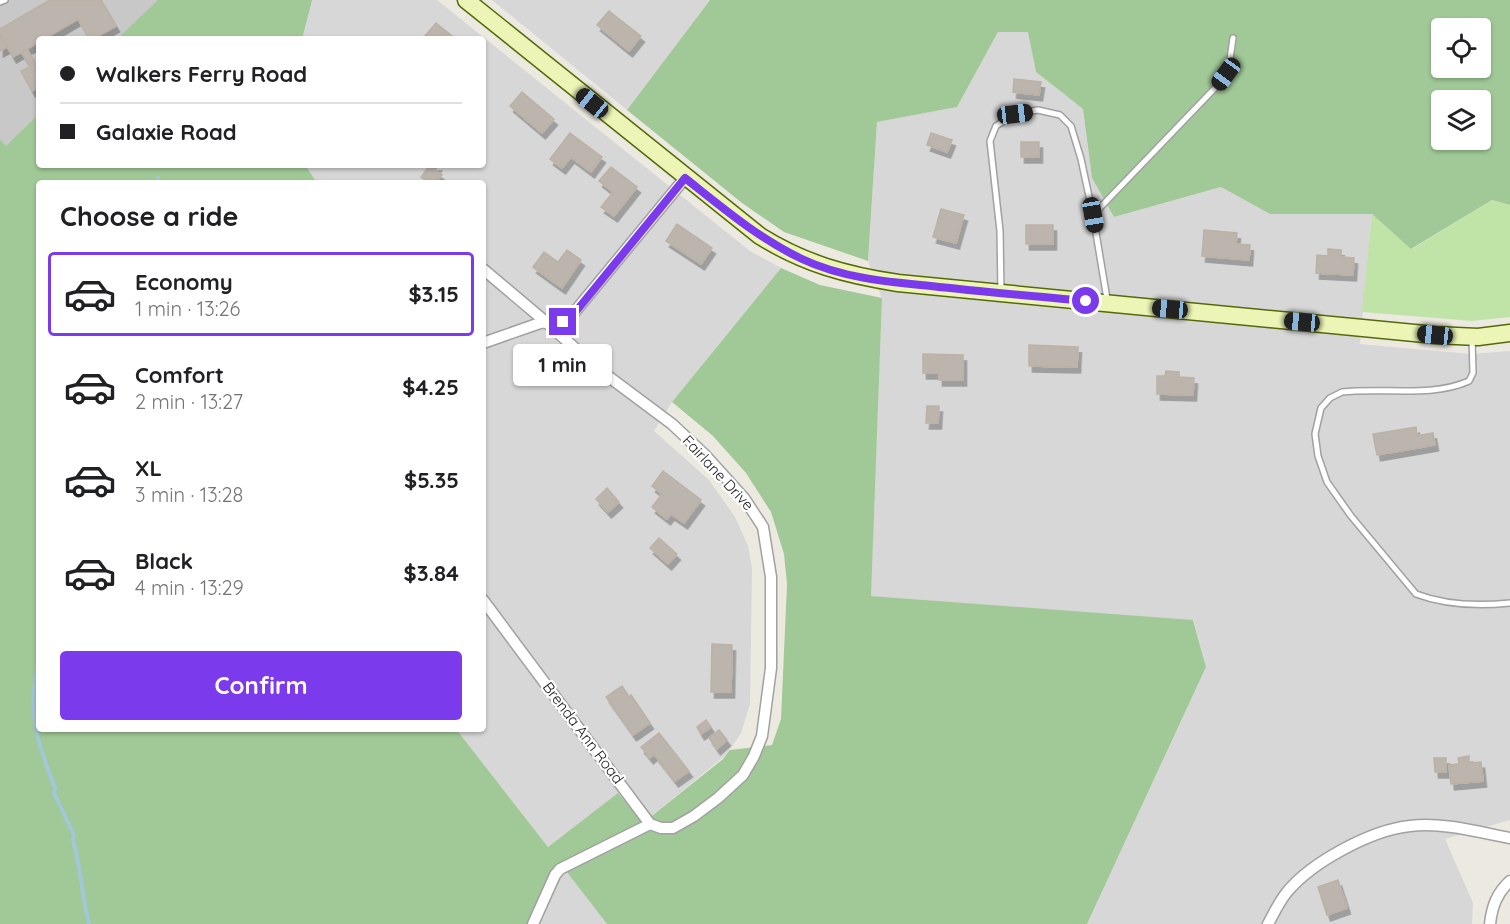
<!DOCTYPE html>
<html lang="en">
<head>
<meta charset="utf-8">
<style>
	:root { --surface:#fff; --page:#f2f2f2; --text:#202124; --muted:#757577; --line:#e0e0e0; --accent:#7c3aed }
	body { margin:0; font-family:Quicksand,sans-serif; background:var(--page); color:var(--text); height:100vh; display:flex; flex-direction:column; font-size:22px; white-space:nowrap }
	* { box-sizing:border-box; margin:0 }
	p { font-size:20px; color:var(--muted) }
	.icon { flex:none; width:33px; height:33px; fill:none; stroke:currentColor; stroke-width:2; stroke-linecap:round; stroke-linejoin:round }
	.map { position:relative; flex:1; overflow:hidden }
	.sheet { position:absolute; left:36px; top:180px; width:450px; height:552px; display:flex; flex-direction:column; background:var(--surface); border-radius:6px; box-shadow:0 2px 4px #0004 }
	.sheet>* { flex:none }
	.top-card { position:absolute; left:36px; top:36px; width:450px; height:132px; border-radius:6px; box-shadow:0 2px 4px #0004; display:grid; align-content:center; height:132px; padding:0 24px; background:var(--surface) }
	.tools { position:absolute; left:1431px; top:18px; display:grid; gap:12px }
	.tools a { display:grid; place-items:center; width:60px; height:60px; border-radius:6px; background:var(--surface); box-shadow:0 2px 4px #0004; font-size:30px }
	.end { position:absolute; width:27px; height:27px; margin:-14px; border:8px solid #7c3aed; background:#fff; box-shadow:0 0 0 3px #fff }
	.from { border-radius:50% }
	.bubble { position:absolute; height:42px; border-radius:6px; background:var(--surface); box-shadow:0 2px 4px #0004; font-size:20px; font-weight:800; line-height:42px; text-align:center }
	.car { position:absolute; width:18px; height:36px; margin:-18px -9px; border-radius:8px; box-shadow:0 0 4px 2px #0007; background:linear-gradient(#222 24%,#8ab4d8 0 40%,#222 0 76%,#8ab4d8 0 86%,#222 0) }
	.top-card b { display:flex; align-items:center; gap:21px; height:57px; font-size:22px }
	.top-card b+b { border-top:2px solid var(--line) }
	.top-card i { width:15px; height:15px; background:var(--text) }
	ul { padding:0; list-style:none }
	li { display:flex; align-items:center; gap:18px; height:84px; margin:0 12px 9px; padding:0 12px; border:3px solid transparent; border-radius:6px }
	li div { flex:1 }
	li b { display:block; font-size:22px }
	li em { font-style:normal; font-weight:800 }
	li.on { border-color:var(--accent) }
	li>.icon { width:54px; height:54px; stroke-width:1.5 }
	h2 { padding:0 24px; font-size:27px; line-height:72px }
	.action { display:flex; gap:12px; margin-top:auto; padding:12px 24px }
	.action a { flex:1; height:69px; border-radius:6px; background:var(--accent); color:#fff; font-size:24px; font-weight:800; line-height:69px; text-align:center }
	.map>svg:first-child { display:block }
</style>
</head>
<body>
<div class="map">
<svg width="1510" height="924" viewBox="0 0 1510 924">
	<defs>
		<filter id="shadow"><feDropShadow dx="3.5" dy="6" stdDeviation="0" flood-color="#0004"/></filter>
	</defs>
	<rect width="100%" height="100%" fill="#ece9e0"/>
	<g fill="#d8d7d7">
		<polygon points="312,0 437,0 750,251 781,268 672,402 654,431 709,480 735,517 748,546 752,568 750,704 741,733 727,754 643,823 618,794 548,847 456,729 483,729 483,183 317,183 305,165 483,165 483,39 302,39"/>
		<polygon points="492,0 710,0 627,110"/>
		<polygon points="998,32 1029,32 1036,72 1083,109 1092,178 1114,217 1221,187 1270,214 1372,214 1360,344 1471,354 1510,351 1510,820 1445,839 1473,903 1472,924 1087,924 1206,667 1194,621 870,596 882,299 868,261 877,122 957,107"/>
		<polygon points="563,866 607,924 533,924"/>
	</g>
	<polygon fill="#c8c8c8" points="0,0 312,0 302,39 39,39 39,165 305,165 317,183 39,183 39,189 0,139"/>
	<polygon fill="#c0e4a8" points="1492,200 1510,205 1510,317 1472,321 1362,312 1372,214 1412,249"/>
	<g fill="#a1c997" fill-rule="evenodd">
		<polygon points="158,0 312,0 302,39 117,39"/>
		<path d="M 710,0 L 1510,0 L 1510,205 L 1492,200 L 1411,249 L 1372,214 L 1270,214 L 1221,187 L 1114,217 L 1092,178 L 1083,109 L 1036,72 L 1028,32 L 998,32 L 957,107 L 877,122 L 868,261 L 784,232 L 742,203 L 627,110 ZM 1442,28 L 1480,28 L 1480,68 L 1442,68 ZM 1442,100 L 1480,100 L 1480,140 L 1442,140 Z"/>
		<polygon points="39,114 39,165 305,165 317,183 39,183 39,729 456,729 548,847 618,793 643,823 723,759 730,750 772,745 781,719 787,584 784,554 771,512 746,473 713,436 672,402 781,268 820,285 882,298 871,596 1193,620 1206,667 1087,924 607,924 563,867 533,924 0,924 0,139 6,146"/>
	</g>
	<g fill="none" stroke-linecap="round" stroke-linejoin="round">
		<g stroke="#a2c7d8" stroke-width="4">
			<polyline points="156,183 158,178"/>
			<path d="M 39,653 C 37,661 38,668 36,676 C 28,717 40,750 55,788 L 54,793 L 74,835 L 73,840 C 81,868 82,896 89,924"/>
		</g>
	</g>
	<g fill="#bcb5ad" stroke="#bcb1a4" stroke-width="1.5" filter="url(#shadow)">
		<polygon points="50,0 101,0 116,26 93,39 89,39 78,19 44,39 39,39 39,42 13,57 0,34 0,29"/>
		<polygon points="609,11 641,36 629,51 597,25"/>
		<polygon points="436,23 456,39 426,39 424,37"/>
		<polygon points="1,36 7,47 0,51 0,37"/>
		<polygon points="27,49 35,63 30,66 21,52"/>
		<polygon points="39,62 39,87 32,91 21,71"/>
		<polygon points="1014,79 1041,82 1039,95 1013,92"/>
		<polygon points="522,92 554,119 542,133 510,106"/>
		<polygon points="570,133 602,157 591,172 571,157 562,168 550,159"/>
		<polygon points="931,133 952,140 947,152 927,145"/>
		<rect x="1021" y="142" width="18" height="15"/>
		<polygon points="430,165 438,165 435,170 442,175 435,183 429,183 421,177"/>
		<polygon points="611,167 637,187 614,216 601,207 613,192 599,181"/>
		<polygon points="941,209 964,215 956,243 933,237"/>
		<polygon points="677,224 712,248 701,264 666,241"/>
		<rect x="1026" y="225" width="27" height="19"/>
		<polygon points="1204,230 1237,233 1236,244 1250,245 1249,260 1202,256"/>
		<polygon points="1328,249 1341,250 1341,257 1354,258 1353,275 1316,273 1317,255 1328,256"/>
		<polygon points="567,250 581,260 562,288 533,267 544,252 558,262"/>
		<polygon points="1029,345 1078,347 1077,367 1029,366"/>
		<polygon points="923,354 963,355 963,380 939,380 939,373 923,373"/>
		<polygon points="1166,371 1179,372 1179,377 1194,378 1193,395 1157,394 1157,376 1165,376"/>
		<polygon points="927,406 939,406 938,423 926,423"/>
		<polygon points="1416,427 1417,436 1433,433 1435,445 1377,455 1373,434"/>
		<polygon points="663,471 701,500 684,523 671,514 667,519 652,507 662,494 652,486"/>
		<polygon points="607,488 619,502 608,512 596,499"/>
		<polygon points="659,538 677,554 668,564 650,548"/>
		<polygon points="712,644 732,645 731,692 711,692"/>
		<polygon points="622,686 629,697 631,695 650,723 633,735 606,697"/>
		<polygon points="706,720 711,727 701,734 697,727"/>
		<polygon points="719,730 727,740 717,749 709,738"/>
		<polygon points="659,733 689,771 675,781 654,754 650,758 641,747"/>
		<polygon points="1469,756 1469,763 1481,762 1483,781 1451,784 1449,765 1459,764 1458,758"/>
		<polygon points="1434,758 1446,758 1446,772 1435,772"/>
		<polygon points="1338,880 1347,908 1327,915 1318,887"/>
	</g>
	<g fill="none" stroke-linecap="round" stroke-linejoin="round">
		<defs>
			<g id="lane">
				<polyline points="0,2 5,0"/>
				<polyline points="1093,215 1216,87 1229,66 1233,38"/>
				<polyline points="1001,292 1000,231 990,141 996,126 1015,114 1038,110 1060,115 1071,126 1081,159 1093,215 1107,299"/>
				<path d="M 1472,338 L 1473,373 L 1469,381 C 1431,398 1383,387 1342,392 L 1330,398 L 1321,408 L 1315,434 L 1318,456 L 1327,482 L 1351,516 L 1416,594 C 1445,605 1480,606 1510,603"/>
			</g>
			<g id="street">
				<polyline points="483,269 547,323 597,368 672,424 706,456 744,498 763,527 771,577 771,668 762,736 754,756 743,775 718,798 694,816 673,828 661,828 650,824 483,600"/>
				<polyline points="483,343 540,323 568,320 685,178"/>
				<polyline points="533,924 555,875 560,869 650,824"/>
				<path d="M 1268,924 C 1274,913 1279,902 1287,892 C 1312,862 1371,830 1410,826 C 1443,822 1478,832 1510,838"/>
				<path d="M 1490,924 C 1492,906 1497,893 1510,881"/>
			</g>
			<path id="secondary" d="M 466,0 L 760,236 C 805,264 846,275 898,283 L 1435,335 L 1478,337 L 1510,333"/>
		</defs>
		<use href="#lane" stroke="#a1a1a1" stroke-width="8"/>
		<use href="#street" stroke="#a1a1a1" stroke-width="13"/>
		<use href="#secondary" stroke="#56690a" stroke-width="19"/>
		<use href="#lane" stroke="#fff" stroke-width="5"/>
		<use href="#street" stroke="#fff" stroke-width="10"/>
		<use href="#secondary" stroke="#ecf5b5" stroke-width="16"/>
	</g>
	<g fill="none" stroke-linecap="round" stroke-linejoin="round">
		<path stroke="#7c3aed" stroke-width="8" d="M 563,322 L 573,315 L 685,178 C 723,208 758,238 802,259 C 842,278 888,282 931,286 C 983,292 1035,296 1086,301"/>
	</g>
	<g text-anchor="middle" stroke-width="4.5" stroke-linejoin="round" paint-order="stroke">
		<g font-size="15" fill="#1a1a1a" stroke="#fff">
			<text transform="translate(718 473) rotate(47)" y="5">Fairlane Drive</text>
			<text transform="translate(583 733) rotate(53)" y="5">Brenda Ann Road</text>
		</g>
	</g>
</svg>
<div class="tools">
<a><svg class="icon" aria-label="locate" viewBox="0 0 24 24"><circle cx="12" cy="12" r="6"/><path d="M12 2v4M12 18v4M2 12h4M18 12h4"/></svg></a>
<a><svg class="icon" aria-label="layers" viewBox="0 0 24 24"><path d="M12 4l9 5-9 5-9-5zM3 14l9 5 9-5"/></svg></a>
</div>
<i class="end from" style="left:1086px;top:301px"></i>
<i class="end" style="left:563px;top:322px"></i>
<div class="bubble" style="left:513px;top:344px;width:99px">1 min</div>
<i class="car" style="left:1226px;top:74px;rotate:216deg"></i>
<i class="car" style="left:592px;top:103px;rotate:309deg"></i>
<i class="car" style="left:1015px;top:114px;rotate:83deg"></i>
<i class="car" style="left:1093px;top:215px;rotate:170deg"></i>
<i class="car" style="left:1170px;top:309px;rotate:275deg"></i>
<i class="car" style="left:1302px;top:322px;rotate:275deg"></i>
<i class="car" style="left:1435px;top:335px;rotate:276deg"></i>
<div class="top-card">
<b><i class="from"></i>Walkers Ferry Road</b>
<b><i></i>Galaxie Road</b>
</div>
<section class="sheet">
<h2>Choose a ride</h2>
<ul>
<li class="on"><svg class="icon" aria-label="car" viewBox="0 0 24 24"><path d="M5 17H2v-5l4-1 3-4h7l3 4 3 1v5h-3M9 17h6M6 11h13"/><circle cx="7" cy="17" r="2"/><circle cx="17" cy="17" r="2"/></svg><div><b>Economy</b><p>1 min · 13:26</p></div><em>$3.15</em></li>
<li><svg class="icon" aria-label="car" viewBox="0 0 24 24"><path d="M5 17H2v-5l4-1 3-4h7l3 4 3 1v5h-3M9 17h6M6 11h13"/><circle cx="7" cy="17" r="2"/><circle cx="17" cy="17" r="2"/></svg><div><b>Comfort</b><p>2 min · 13:27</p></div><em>$4.25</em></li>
<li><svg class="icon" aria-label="car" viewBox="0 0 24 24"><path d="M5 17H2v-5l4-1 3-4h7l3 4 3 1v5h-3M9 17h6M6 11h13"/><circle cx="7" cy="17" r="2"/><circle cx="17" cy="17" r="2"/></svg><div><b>XL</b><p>3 min · 13:28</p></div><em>$5.35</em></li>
<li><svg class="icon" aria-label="car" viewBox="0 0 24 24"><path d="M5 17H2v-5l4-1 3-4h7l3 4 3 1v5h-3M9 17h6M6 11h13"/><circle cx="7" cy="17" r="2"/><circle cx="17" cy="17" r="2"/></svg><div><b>Black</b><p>4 min · 13:29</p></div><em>$3.84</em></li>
</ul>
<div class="action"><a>Confirm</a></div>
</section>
</div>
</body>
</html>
